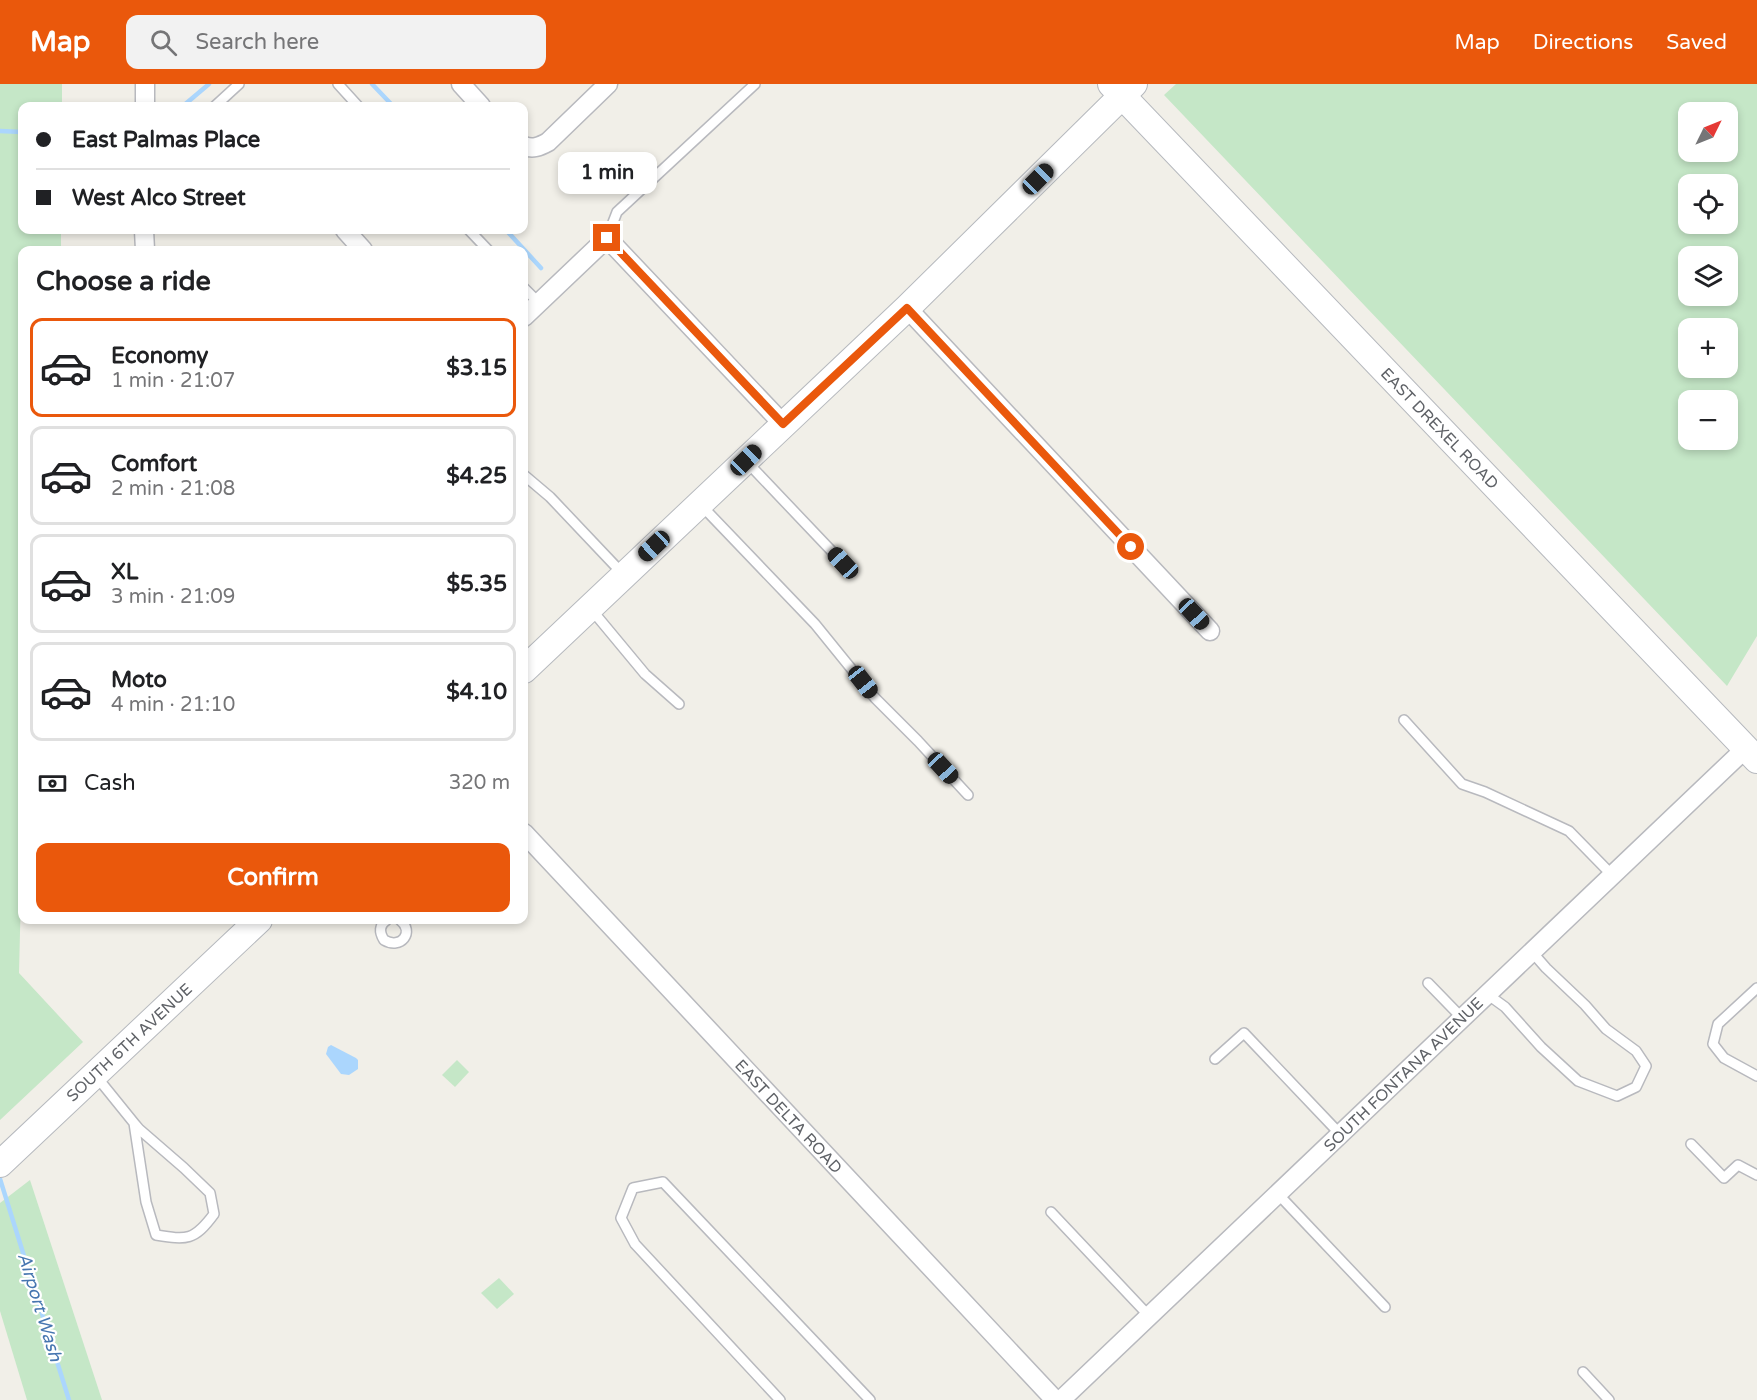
<!DOCTYPE html>
<html lang="en">
<head>
<meta charset="utf-8">
<style>
	:root { --surface:#fff; --page:#f2f2f2; --text:#202124; --muted:#757577; --line:#e0e0e0; --accent:#ea580c }
	body { margin:0; font-family:"Varela Round",sans-serif; background:var(--page); color:var(--text); height:100vh; display:flex; flex-direction:column; font-size:22px; white-space:nowrap }
	* { box-sizing:border-box; margin:0 }
	p { font-size:20px; color:var(--muted) }
	.icon { flex:none; width:33px; height:33px; fill:none; stroke:currentColor; stroke-width:2; stroke-linecap:round; stroke-linejoin:round }
	.map { position:relative; flex:1; overflow:hidden }
	.sheet { position:absolute; left:18px; top:162px; width:510px; height:678px; display:flex; flex-direction:column; background:var(--surface); border-radius:12px; box-shadow:0 3px 9px #0003 }
	.sheet>* { flex:none }
	.top-card { position:absolute; left:18px; top:18px; width:510px; height:132px; border-radius:12px; box-shadow:0 3px 9px #0003; display:grid; align-content:center; height:132px; padding:0 18px; background:var(--surface) }
	.needle { width:39px; rotate:47deg }
	.tools { position:absolute; left:1678px; top:18px; display:grid; gap:12px }
	.tools a { display:grid; place-items:center; width:60px; height:60px; border-radius:12px; background:var(--surface); box-shadow:0 3px 9px #0003; font-size:30px }
	.end { position:absolute; width:27px; height:27px; margin:-14px; border:8px solid #ea580c; background:#fff; box-shadow:0 0 0 3px #fff }
	.from { border-radius:50% }
	.bubble { position:absolute; height:42px; border-radius:12px; background:var(--surface); box-shadow:0 3px 9px #0003; font-size:20px; font-weight:700; line-height:42px; text-align:center }
	.car { position:absolute; width:18px; height:36px; margin:-18px -9px; border-radius:8px; box-shadow:0 0 4px 2px #0007; background:linear-gradient(#222 24%,#8ab4d8 0 40%,#222 0 76%,#8ab4d8 0 86%,#222 0) }
	.top-card b { display:flex; align-items:center; gap:21px; height:57px; font-size:22px }
	.top-card b+b { border-top:2px solid var(--line) }
	.top-card i { width:15px; height:15px; background:var(--text) }
	ul { padding:0; list-style:none }
	li { display:flex; align-items:center; gap:18px; height:99px; margin:0 12px 9px; padding:0 6px; border:3px solid var(--line); border-radius:12px }
	li div { flex:1 }
	li b { display:block; font-size:22px }
	li em { font-style:normal; font-weight:700 }
	li.current { border-color:var(--accent) }
	li>.icon { width:54px; height:54px; stroke-width:1.5 }
	h2 { padding:0 18px; font-size:27px; line-height:72px }
	.pay { display:flex; align-items:center; gap:15px; height:66px; padding:0 18px; font-size:22px }
	.pay p { margin-inline-start:auto }
	.action { display:flex; gap:12px; margin-top:auto; padding:12px 18px }
	.action a { flex:1; height:69px; border-radius:12px; background:var(--accent); color:#fff; font-size:24px; font-weight:700; line-height:69px; text-align:center }
	header { display:flex; align-items:center; gap:36px; box-sizing:border-box; height:84px; padding:0 30px; background:var(--accent); color:#fff }
	header strong { font-size:28px }
	nav { display:flex; gap:33px; margin-inline-start:auto; font-size:21px }
	.search { width:420px; height:54px; background:var(--page); display:flex; align-items:center; gap:15px; box-sizing:border-box; padding:0 21px; border-radius:12px; color:var(--muted); font-size:22px }
	.map>svg:first-child { display:block }
</style>
</head>
<body>
<header>
<strong>Map</strong>
<div class="search"><svg class="icon" aria-label="search" viewBox="0 0 24 24"><circle cx="10" cy="10" r="6"/><path d="M15 15l6 6"/></svg>Search here</div>
<nav><a>Map</a><a>Directions</a><a>Saved</a></nav>
</header>
<div class="map">
<svg width="1757" height="1316" viewBox="0 0 1757 1316">
	<rect width="100%" height="100%" fill="#f1efe8"/>
	<g fill="#c5e7c7" fill-rule="evenodd">
		<polygon points="0,0 62,0 62,22 22,22 22,146 61,146 61,166 22,166 22,769 19,889 83,958 0,1036"/>
		<path d="M 1176,0 L 1757,0 L 1757,552 L 1727,602 L 1164,11 ZM 1689,28 L 1728,28 L 1728,68 L 1689,68 ZM 1689,100 L 1728,100 L 1728,140 L 1689,140 ZM 1689,172 L 1728,172 L 1728,212 L 1689,212 ZM 1689,244 L 1728,244 L 1728,284 L 1689,284 ZM 1689,316 L 1728,316 L 1728,356 L 1689,356 Z"/>
		<polygon points="457,976 469,988 455,1003 442,991"/>
		<polygon points="30,1096 102,1316 27,1316 0,1227 0,1119"/>
		<polygon points="499,1194 514,1210 497,1225 481,1209"/>
	</g>
	<polygon fill="#abd6fd" points="331,961 356,974 358,976 358,985 349,991 341,990 326,970 328,963"/>
	<g fill="none" stroke-linecap="round" stroke-linejoin="round">
		<g stroke="#abd6fd" stroke-width="4.5">
			<polyline points="372,0 393,22"/>
			<polyline points="183,22 209,0"/>
			<polyline points="0,47 22,48"/>
			<polyline points="506,146 541,184"/>
			<polyline points="0,1095 69,1316"/>
		</g>
		<defs>
			<g id="lane">
				<polyline points="338,0 358,22"/>
				<polyline points="215,22 239,0"/>
				<polyline points="469,146 488,166"/>
				<polyline points="607,154 617,128 755,0"/>
				<polyline points="524,204 539,219"/>
				<polyline points="747,378 843,479"/>
				<polyline points="524,391 550,413 622,489"/>
				<polyline points="701,421 815,540 875,614 918,657 968,711"/>
				<polyline points="591,525 645,590 679,620"/>
				<polyline points="1404,636 1462,700 1485,708 1569,747 1612,791"/>
				<path d="M 387,836 C 379,841 379,848 384,856 C 401,866 415,848 400,836"/>
				<polyline points="1428,899 1462,934"/>
				<polyline points="1757,904 1718,940 1713,960 1724,974 1757,992"/>
				<polyline points="1487,910 1505,923 1541,963 1578,997 1617,1012 1636,1003 1646,982 1636,967 1606,945 1585,921 1546,884 1532,868"/>
				<polyline points="1215,975 1244,949 1340,1050"/>
				<path d="M 96,992 L 134,1039 L 139,1045 L 184,1084 L 210,1109 L 214,1130 C 194,1157 187,1156 156,1151 L 146,1118 L 134,1039"/>
				<polyline points="1691,1060 1724,1094 1738,1081 1757,1091"/>
				<polyline points="1278,1110 1385,1223"/>
				<polyline points="1051,1128 1149,1232"/>
				<polyline points="1583,1288 1609,1316"/>
				<polyline points="780,1316 635,1160 621,1134 633,1104 663,1098 870,1316"/>
			</g>
			<g id="street">
				<polyline points="461,0 481,22"/>
				<polyline points="145,22 145,0"/>
				<path d="M 524,62 C 533,65 539,63 548,58 L 608,0"/>
				<polyline points="144,146 145,166"/>
				<polyline points="345,146 363,166"/>
				<polyline points="907,224 1210,547"/>
				<polyline points="524,233 607,154 783,340"/>
				<polyline points="524,749 1055,1316"/>
				<polyline points="1061,1316 1746,664"/>
			</g>
			<g id="secondary">
				<polyline points="1111,0 1757,676"/>
				<polyline points="524,586 907,224 1134,0"/>
				<polyline points="0,1080 259,836"/>
			</g>
		</defs>
		<use href="#lane" stroke="#b8b9be" stroke-width="12"/>
		<use href="#street" stroke="#b8b9be" stroke-width="21"/>
		<use href="#secondary" stroke="#b6b9be" stroke-width="28"/>
		<use href="#lane" stroke="#fff" stroke-width="9"/>
		<use href="#street" stroke="#fff" stroke-width="18"/>
		<use href="#secondary" stroke="#fff" stroke-width="26"/>
	</g>
	<g fill="none" stroke-linecap="round" stroke-linejoin="round">
		<polyline stroke="#ea580c" stroke-width="8" points="607,154 783,340 907,224 1131,463"/>
	</g>
	<g text-anchor="middle" stroke-width="4.5" stroke-linejoin="round" paint-order="stroke">
		<g font-size="16" fill="#5f6267" stroke="#fff">
			<text transform="translate(1440 344) rotate(46)" y="6">EAST DREXEL ROAD</text>
			<text transform="translate(129 958) rotate(-43)" y="6">SOUTH 6TH AVENUE</text>
			<text transform="translate(1403 990) rotate(-44)" y="6">SOUTH FONTANA AVENUE</text>
			<text transform="translate(789 1032) rotate(47)" y="6">EAST DELTA ROAD</text>
		</g>
		<g font-size="18" font-style="italic" fill="#4676b0" stroke="#fff">
			<text transform="translate(40 1223) rotate(73)" y="6">Airport Wash</text>
		</g>
	</g>
</svg>
<div class="tools">
<a><svg class="needle" viewBox="-14 -14 28 28"><path d="M0-13l5 13h-10z" fill="#e53935"/><path d="M0 13l5-13h-10z" fill="#757577"/></svg></a>
<a><svg class="icon" aria-label="locate" viewBox="0 0 24 24"><circle cx="12" cy="12" r="6"/><path d="M12 2v4M12 18v4M2 12h4M18 12h4"/></svg></a>
<a><svg class="icon" aria-label="layers" viewBox="0 0 24 24"><path d="M12 4l9 5-9 5-9-5zM3 14l9 5 9-5"/></svg></a>
<a>+</a>
<a>−</a>
</div>
<i class="end from" style="left:1131px;top:463px"></i>
<i class="end" style="left:607px;top:154px"></i>
<div class="bubble" style="left:558px;top:68px;width:99px">1 min</div>
<i class="car" style="left:1038px;top:95px;rotate:45deg"></i>
<i class="car" style="left:746px;top:376px;rotate:46deg"></i>
<i class="car" style="left:654px;top:462px;rotate:227deg"></i>
<i class="car" style="left:843px;top:479px;rotate:317deg"></i>
<i class="car" style="left:1194px;top:530px;rotate:137deg"></i>
<i class="car" style="left:863px;top:598px;rotate:142deg"></i>
<i class="car" style="left:943px;top:684px;rotate:137deg"></i>
<div class="top-card">
<b><i class="from"></i>East Palmas Place</b>
<b><i></i>West Alco Street</b>
</div>
<section class="sheet">
<h2>Choose a ride</h2>
<ul>
<li class="current"><svg class="icon" aria-label="car" viewBox="0 0 24 24"><path d="M5 17H2v-5l4-1 3-4h7l3 4 3 1v5h-3M9 17h6M6 11h13"/><circle cx="7" cy="17" r="2"/><circle cx="17" cy="17" r="2"/></svg><div><b>Economy</b><p>1 min · 21:07</p></div><em>$3.15</em></li>
<li><svg class="icon" aria-label="car" viewBox="0 0 24 24"><path d="M5 17H2v-5l4-1 3-4h7l3 4 3 1v5h-3M9 17h6M6 11h13"/><circle cx="7" cy="17" r="2"/><circle cx="17" cy="17" r="2"/></svg><div><b>Comfort</b><p>2 min · 21:08</p></div><em>$4.25</em></li>
<li><svg class="icon" aria-label="car" viewBox="0 0 24 24"><path d="M5 17H2v-5l4-1 3-4h7l3 4 3 1v5h-3M9 17h6M6 11h13"/><circle cx="7" cy="17" r="2"/><circle cx="17" cy="17" r="2"/></svg><div><b>XL</b><p>3 min · 21:09</p></div><em>$5.35</em></li>
<li><svg class="icon" aria-label="car" viewBox="0 0 24 24"><path d="M5 17H2v-5l4-1 3-4h7l3 4 3 1v5h-3M9 17h6M6 11h13"/><circle cx="7" cy="17" r="2"/><circle cx="17" cy="17" r="2"/></svg><div><b>Moto</b><p>4 min · 21:10</p></div><em>$4.10</em></li>
</ul>
<div class="pay"><svg class="icon" aria-label="cash" viewBox="0 0 24 24"><path d="M3 7h18v10H3z"/><circle cx="12" cy="12" r="2"/></svg>Cash<p>320 m</p></div>
<div class="action"><a>Confirm</a></div>
</section>
</div>
</body>
</html>
